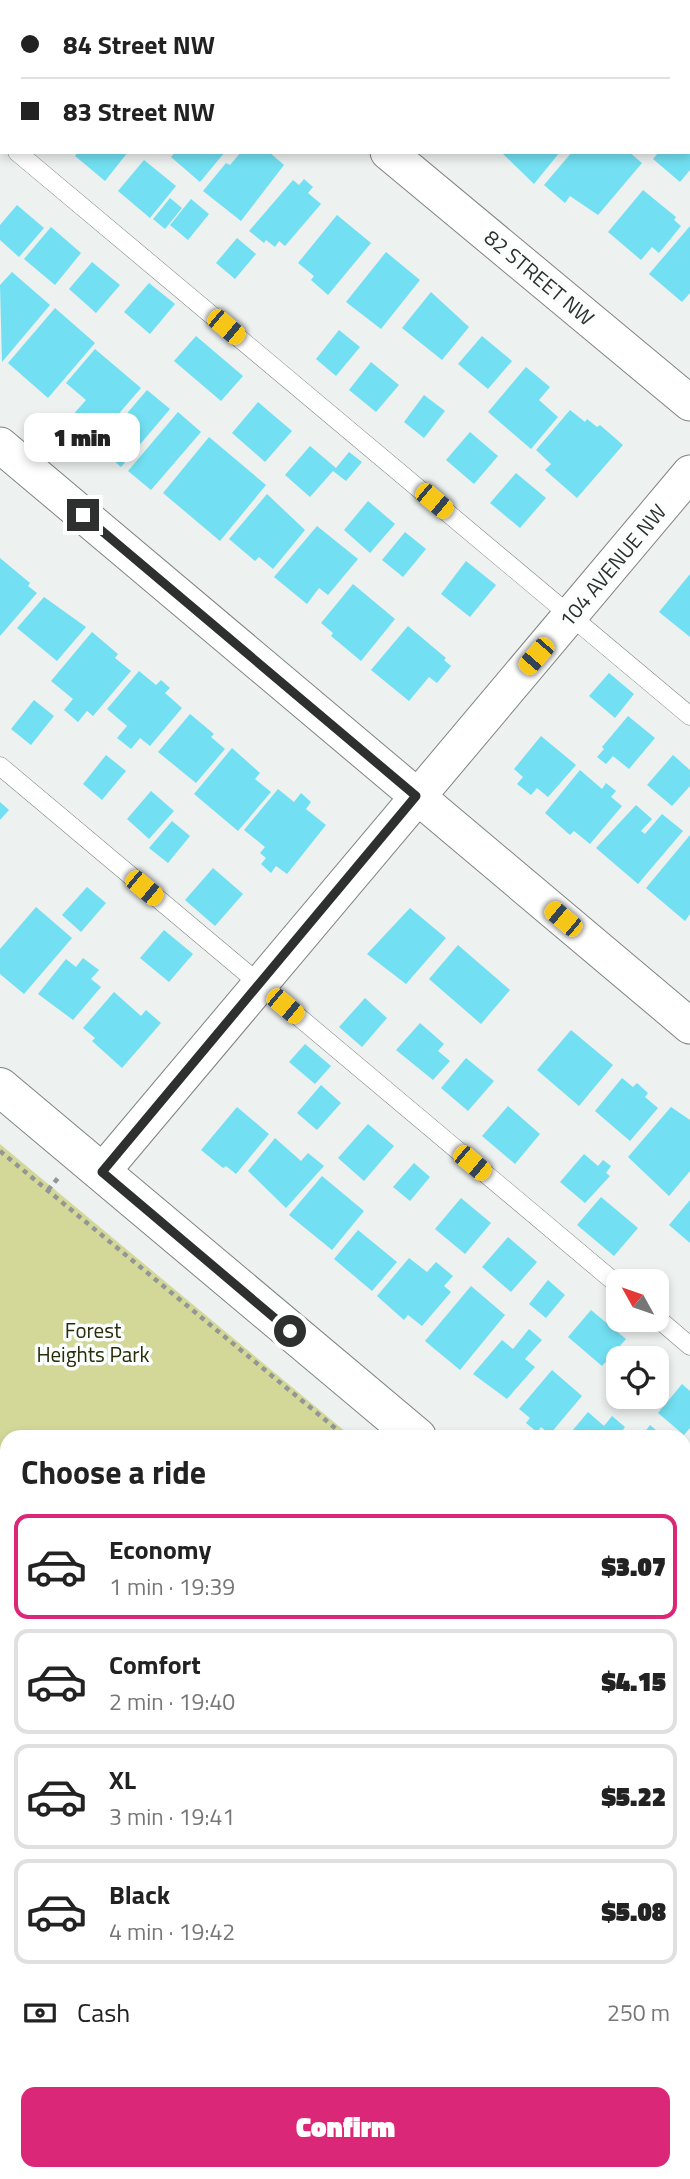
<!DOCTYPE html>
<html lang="en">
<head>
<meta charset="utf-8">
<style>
	:root { --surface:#fff; --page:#f2f2f2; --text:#222; --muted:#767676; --line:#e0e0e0; --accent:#db2777 }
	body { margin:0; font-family:"Titillium Web",sans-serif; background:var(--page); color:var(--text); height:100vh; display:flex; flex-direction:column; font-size:26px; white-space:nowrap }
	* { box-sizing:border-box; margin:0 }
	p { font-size:23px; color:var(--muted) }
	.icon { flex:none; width:38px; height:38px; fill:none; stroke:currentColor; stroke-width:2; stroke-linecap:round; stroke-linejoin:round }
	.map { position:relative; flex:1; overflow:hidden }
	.sheet { position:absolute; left:0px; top:1430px; width:691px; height:751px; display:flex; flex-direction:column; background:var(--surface); border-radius:21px 21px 0 0; box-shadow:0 4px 10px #0003 }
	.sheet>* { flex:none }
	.top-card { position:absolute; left:0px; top:0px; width:691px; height:154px; box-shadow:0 4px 10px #0003; display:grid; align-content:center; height:154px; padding:0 21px; background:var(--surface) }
	.needle { width:46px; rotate:310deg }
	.controls { position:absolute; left:606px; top:1269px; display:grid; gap:14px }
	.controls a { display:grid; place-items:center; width:63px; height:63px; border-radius:14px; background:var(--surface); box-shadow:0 4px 10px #0003; font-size:35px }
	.end { position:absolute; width:32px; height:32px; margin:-16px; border:9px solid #2e302f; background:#fff; box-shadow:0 0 0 4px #fff }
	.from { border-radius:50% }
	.bubble { position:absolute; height:49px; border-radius:14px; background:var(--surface); box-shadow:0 4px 10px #0003; font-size:23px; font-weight:800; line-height:49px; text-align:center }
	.car { position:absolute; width:21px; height:42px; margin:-21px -10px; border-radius:9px; box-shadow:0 0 5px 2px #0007; background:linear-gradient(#f5c518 24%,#345 0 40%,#f5c518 0 76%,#345 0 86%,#f5c518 0) }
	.top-card b { display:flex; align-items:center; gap:24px; height:66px; font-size:26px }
	.top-card b+b { border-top:2px solid var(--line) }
	.top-card i { width:18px; height:18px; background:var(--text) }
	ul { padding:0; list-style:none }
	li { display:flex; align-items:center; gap:21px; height:105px; margin:0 14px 10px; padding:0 7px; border:4px solid var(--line); border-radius:14px }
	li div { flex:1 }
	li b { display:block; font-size:26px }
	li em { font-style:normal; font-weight:800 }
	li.current { border-color:var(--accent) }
	li>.icon { width:63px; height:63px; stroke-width:1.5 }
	h2 { padding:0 21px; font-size:32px; line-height:84px }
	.pay { display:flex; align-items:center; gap:18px; height:77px; padding:0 21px; font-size:26px }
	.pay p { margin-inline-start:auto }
	.primary-button { display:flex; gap:14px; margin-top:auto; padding:14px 21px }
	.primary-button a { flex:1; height:80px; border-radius:14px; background:var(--accent); color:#fff; font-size:28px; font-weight:800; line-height:80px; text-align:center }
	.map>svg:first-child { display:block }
</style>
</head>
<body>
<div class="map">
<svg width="690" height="2179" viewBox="0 0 690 2179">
	<rect width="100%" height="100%" fill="#edf1f0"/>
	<polygon fill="#d3d899" points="0,1144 352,1437 7,1437 7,2174 684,2174 684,1715 690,1720 690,2179 0,2179"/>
	<g fill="#72e0f2">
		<polygon points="78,152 128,152 105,181 75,156"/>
		<polygon points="175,152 225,152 200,182 171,157"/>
		<polygon points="241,152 269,152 284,165 241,221 203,191 226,163 230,165"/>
		<polygon points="501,152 560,152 534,184"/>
		<polygon points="572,152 629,152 642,163 598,215 570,196 565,203 544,185"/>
		<polygon points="659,152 690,152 690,170 680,182 653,159"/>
		<polygon points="144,160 176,186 150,218 118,191"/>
		<polygon points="304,179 313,187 308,193 321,204 285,246 279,241 275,247 266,240 264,243 249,231 293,180 299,185"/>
		<polygon points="643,190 676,217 674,220 681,226 659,253 652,247 641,260 608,232"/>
		<polygon points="170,198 182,208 165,229 153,219"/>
		<polygon points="191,199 209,214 188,240 170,225"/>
		<polygon points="17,205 44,228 19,257 0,240 0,225"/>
		<polygon points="337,215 371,243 328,295 311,280 314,276 298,263"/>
		<polygon points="690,226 690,293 682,302 649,274"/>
		<polygon points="51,227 81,253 55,285 24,259"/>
		<polygon points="237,238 256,254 235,279 216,263"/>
		<polygon points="386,252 420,280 381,329 346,302"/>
		<polygon points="92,262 120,285 96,313 69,289"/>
		<polygon points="12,272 50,305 2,362 0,285"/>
		<polygon points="149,283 175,304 150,334 124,312"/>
		<polygon points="431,292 469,327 442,360 402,328"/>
		<polygon points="55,308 95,343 48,398 8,363"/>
		<polygon points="339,330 360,347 336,376 316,359"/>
		<polygon points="196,336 243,376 221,401 174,361"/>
		<polygon points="482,336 512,361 488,389 458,364"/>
		<polygon points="95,349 141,388 97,439 71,417 86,400 66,383"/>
		<polygon points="371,362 399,385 376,412 349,390"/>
		<polygon points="526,367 550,387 539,400 558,417 531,449 488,412"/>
		<polygon points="147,390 170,409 121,467 98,447"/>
		<polygon points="424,395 445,411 424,438 404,422"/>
		<polygon points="258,402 292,431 265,462 232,433"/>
		<polygon points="570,410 585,422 587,419 597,427 600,425 623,445 577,498 545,470 551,464 536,450"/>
		<polygon points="178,412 201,432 151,490 128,471"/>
		<polygon points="470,432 498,456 474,484 446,460"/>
		<polygon points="209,437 266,485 220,541 163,493"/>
		<polygon points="310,446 336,468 349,452 362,462 346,481 333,471 310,497 285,475"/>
		<polygon points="516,473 546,498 520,528 490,503"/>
		<polygon points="267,494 305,530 273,569 259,557 255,561 229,539"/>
		<polygon points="368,501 395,524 370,553 344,530"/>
		<polygon points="317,526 358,559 328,595 319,588 307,604 274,577"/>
		<polygon points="405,532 426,549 403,577 382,560"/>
		<polygon points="0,558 30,583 28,586 37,593 0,636"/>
		<polygon points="466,561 496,585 470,617 441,594"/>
		<polygon points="690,574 690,637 659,612"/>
		<polygon points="353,584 395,619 361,661 331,636 333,633 321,623"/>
		<polygon points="44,597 86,627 57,661 17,628"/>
		<polygon points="408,626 446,658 444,660 451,666 437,683 429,677 409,701 371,670"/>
		<polygon points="92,632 118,654 115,658 131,671 93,716 87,711 78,722 64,710 73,699 51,681"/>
		<polygon points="139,671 156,685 161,680 170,688 165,693 182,708 150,746 140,738 131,749 117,738 127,726 107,709"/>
		<polygon points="609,673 634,694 615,718 589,696"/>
		<polygon points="34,700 54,716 31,745 11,729"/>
		<polygon points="190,714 214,734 211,737 225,749 196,783 158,752"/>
		<polygon points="628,716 655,738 629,769 613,756 606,764 597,757 604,749 602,747"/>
		<polygon points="541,736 576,765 548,797 537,788 531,795 517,784 523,777 514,769"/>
		<polygon points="232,748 260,773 255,779 271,792 238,831 194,794"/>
		<polygon points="106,755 126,771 102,800 83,784"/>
		<polygon points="673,755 690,770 690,786 672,806 647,785"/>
		<polygon points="580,770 602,789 606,783 616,791 611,797 622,806 590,844 574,831 570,835 545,813"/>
		<polygon points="278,789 294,802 301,793 311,802 306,809 326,825 287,874 276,866 271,873 261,864 266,858 260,853 265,847 244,830"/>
		<polygon points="151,791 174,811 149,839 127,819"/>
		<polygon points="0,802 9,810 0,820"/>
		<polygon points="636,805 652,819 641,831 645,834 662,814 683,831 638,884 596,848"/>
		<polygon points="172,821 190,836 168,863 149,848"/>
		<polygon points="690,835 690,914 685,921 646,888"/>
		<polygon points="213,868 243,894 215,926 185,900"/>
		<polygon points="87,887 106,903 81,932 62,915"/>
		<polygon points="36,907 72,938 24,994 0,974 0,949"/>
		<polygon points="410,908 446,938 406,984 367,954"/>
		<polygon points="164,930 193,954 169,982 140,958"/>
		<polygon points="458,945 510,990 481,1024 429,979"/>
		<polygon points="83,958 99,970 91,979 101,987 73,1020 38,994 66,959 76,967"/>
		<polygon points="114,992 141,1016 146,1010 161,1023 122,1068 92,1041 95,1038 83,1028"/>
		<polygon points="365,998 387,1018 362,1047 339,1027"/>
		<polygon points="420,1023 444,1044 438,1051 450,1061 433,1080 396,1050"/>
		<polygon points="571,1030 613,1065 579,1106 537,1070"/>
		<polygon points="305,1044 331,1066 315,1084 289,1062"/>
		<polygon points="466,1058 494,1081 468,1111 441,1088"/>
		<polygon points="622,1078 633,1087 637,1083 648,1093 645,1097 658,1108 630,1141 595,1111"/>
		<polygon points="321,1085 341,1103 317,1130 297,1113"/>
		<polygon points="508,1106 540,1134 515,1164 482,1136"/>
		<polygon points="237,1107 269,1134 236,1174 226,1166 223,1168 201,1150"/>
		<polygon points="671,1107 690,1120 690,1171 669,1196 628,1157"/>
		<polygon points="368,1124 394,1146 364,1181 338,1158"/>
		<polygon points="275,1138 301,1161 308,1153 324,1166 286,1208 248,1171"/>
		<polygon points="584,1154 598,1166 603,1160 611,1166 606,1173 610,1176 585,1203 560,1182"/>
		<polygon points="414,1163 430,1177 410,1201 393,1187"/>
		<polygon points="322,1176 364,1211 332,1250 289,1215"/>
		<polygon points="601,1197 638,1228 614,1256 577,1225"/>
		<polygon points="461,1198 491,1223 465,1254 435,1229"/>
		<polygon points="690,1200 690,1243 669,1225"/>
		<polygon points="358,1230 397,1262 372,1291 334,1259"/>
		<polygon points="508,1237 537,1262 511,1292 482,1267"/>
		<polygon points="409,1258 427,1272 436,1262 453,1276 444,1286 451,1292 422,1326 408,1315 404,1320 377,1296"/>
		<polygon points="548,1280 565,1295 546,1318 529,1304"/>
		<polygon points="471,1286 505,1315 460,1370 425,1341"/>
		<polygon points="591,1310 626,1339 602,1366 568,1337"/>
		<polygon points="529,1329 542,1340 525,1359 535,1367 507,1399 473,1374 502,1340 513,1349"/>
		<polygon points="639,1349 649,1358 631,1358"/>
		<polygon points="552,1370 582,1396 550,1434 541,1427 537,1432 526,1423 530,1418 519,1409"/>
		<polygon points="682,1384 690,1391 690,1428 684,1435 658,1413"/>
		<polygon points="588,1412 604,1426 612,1416 625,1427 617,1437 567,1437"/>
		<polygon points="650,1425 664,1437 641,1437"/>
		<polygon points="684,1477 690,1482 685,1492 690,1496 690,1551 684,1546"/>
	</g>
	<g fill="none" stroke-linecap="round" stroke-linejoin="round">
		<defs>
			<g id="service">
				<polyline points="574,0 576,2"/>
				<polyline points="0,138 2,139"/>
				<polyline points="17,152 690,716"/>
				<polyline points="0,766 618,1285"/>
				<polyline points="656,1317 690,1346"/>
			</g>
			<g id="minor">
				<polyline points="204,0 206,2"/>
				<polyline points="388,152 690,403"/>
				<polyline points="0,445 690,1026"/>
				<polyline points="102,1172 690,473"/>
			</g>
			<g id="secondary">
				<polyline points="0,1087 417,1437"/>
				<polyline points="684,1662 690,1666"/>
			</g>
		</defs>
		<use href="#service" stroke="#7f8382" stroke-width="19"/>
		<use href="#minor" stroke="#7f8382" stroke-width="37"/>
		<use href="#secondary" stroke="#7f8382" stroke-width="40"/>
		<g stroke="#939695" stroke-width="4.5" stroke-dasharray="5 5" stroke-linecap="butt">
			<polyline points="0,1151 346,1437"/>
			<polyline points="48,1190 58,1178"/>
			<polyline points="684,1721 690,1726"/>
			<polyline points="0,1971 7,1968"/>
			<polyline points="0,2055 7,2059"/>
			<polyline points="362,2174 450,2179"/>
		</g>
		<use href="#service" stroke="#fff" stroke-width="18"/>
		<use href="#minor" stroke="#fff" stroke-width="35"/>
		<use href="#secondary" stroke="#fff" stroke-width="38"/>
	</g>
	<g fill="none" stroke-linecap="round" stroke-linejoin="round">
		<polyline stroke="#2e302f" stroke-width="9" points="83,515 416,796 102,1172 290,1331"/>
	</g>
	<g text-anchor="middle" stroke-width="7" stroke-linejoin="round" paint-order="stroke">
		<g font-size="21" fill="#2e302f" stroke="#fafefd">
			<text transform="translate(539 278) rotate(40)" y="7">82 STREET NW</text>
			<text transform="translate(613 566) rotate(-50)" y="7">104 AVENUE NW</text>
		</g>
		<g font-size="21" fill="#2a2b08" stroke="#fafefd">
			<text x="93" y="1338">Forest<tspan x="93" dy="24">Heights Park</tspan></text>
		</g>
	</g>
</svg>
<div class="controls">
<a><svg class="needle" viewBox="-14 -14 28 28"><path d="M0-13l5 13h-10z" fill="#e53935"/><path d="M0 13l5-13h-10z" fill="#767676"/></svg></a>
<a><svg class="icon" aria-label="locate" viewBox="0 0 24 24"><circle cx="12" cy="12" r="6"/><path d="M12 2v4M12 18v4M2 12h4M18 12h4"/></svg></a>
</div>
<i class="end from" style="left:290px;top:1331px"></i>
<i class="end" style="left:83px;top:515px"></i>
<div class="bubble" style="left:24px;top:413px;width:116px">1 min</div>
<i class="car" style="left:226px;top:327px;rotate:130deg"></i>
<i class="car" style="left:434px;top:501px;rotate:130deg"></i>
<i class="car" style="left:536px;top:656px;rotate:221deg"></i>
<i class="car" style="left:144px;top:888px;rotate:130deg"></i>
<i class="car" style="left:563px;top:919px;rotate:310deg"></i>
<i class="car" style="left:285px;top:1006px;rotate:130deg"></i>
<i class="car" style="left:472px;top:1163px;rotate:130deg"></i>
<div class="top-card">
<b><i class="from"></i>84 Street NW</b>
<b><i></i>83 Street NW</b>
</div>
<section class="sheet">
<h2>Choose a ride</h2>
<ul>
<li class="current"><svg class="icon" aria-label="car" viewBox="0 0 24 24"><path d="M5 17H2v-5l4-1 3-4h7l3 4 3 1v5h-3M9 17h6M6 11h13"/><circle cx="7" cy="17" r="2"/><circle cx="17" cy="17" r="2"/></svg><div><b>Economy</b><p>1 min · 19:39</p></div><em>$3.07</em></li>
<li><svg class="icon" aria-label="car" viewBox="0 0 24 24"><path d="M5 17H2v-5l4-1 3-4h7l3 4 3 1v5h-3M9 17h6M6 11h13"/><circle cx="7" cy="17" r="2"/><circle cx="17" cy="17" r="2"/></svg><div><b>Comfort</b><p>2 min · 19:40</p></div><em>$4.15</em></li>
<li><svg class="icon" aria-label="car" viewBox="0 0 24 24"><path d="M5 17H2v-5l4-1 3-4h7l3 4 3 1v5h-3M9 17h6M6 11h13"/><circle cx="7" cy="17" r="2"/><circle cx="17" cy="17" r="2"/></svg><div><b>XL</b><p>3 min · 19:41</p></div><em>$5.22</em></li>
<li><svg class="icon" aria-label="car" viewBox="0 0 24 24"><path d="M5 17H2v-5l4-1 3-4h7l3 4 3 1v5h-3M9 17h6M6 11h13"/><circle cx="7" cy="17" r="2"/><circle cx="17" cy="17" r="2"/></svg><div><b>Black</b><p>4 min · 19:42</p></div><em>$5.08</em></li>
</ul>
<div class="pay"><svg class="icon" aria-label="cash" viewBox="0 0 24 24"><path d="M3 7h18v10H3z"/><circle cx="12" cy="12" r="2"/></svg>Cash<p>250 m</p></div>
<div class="primary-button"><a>Confirm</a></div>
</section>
</div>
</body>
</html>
